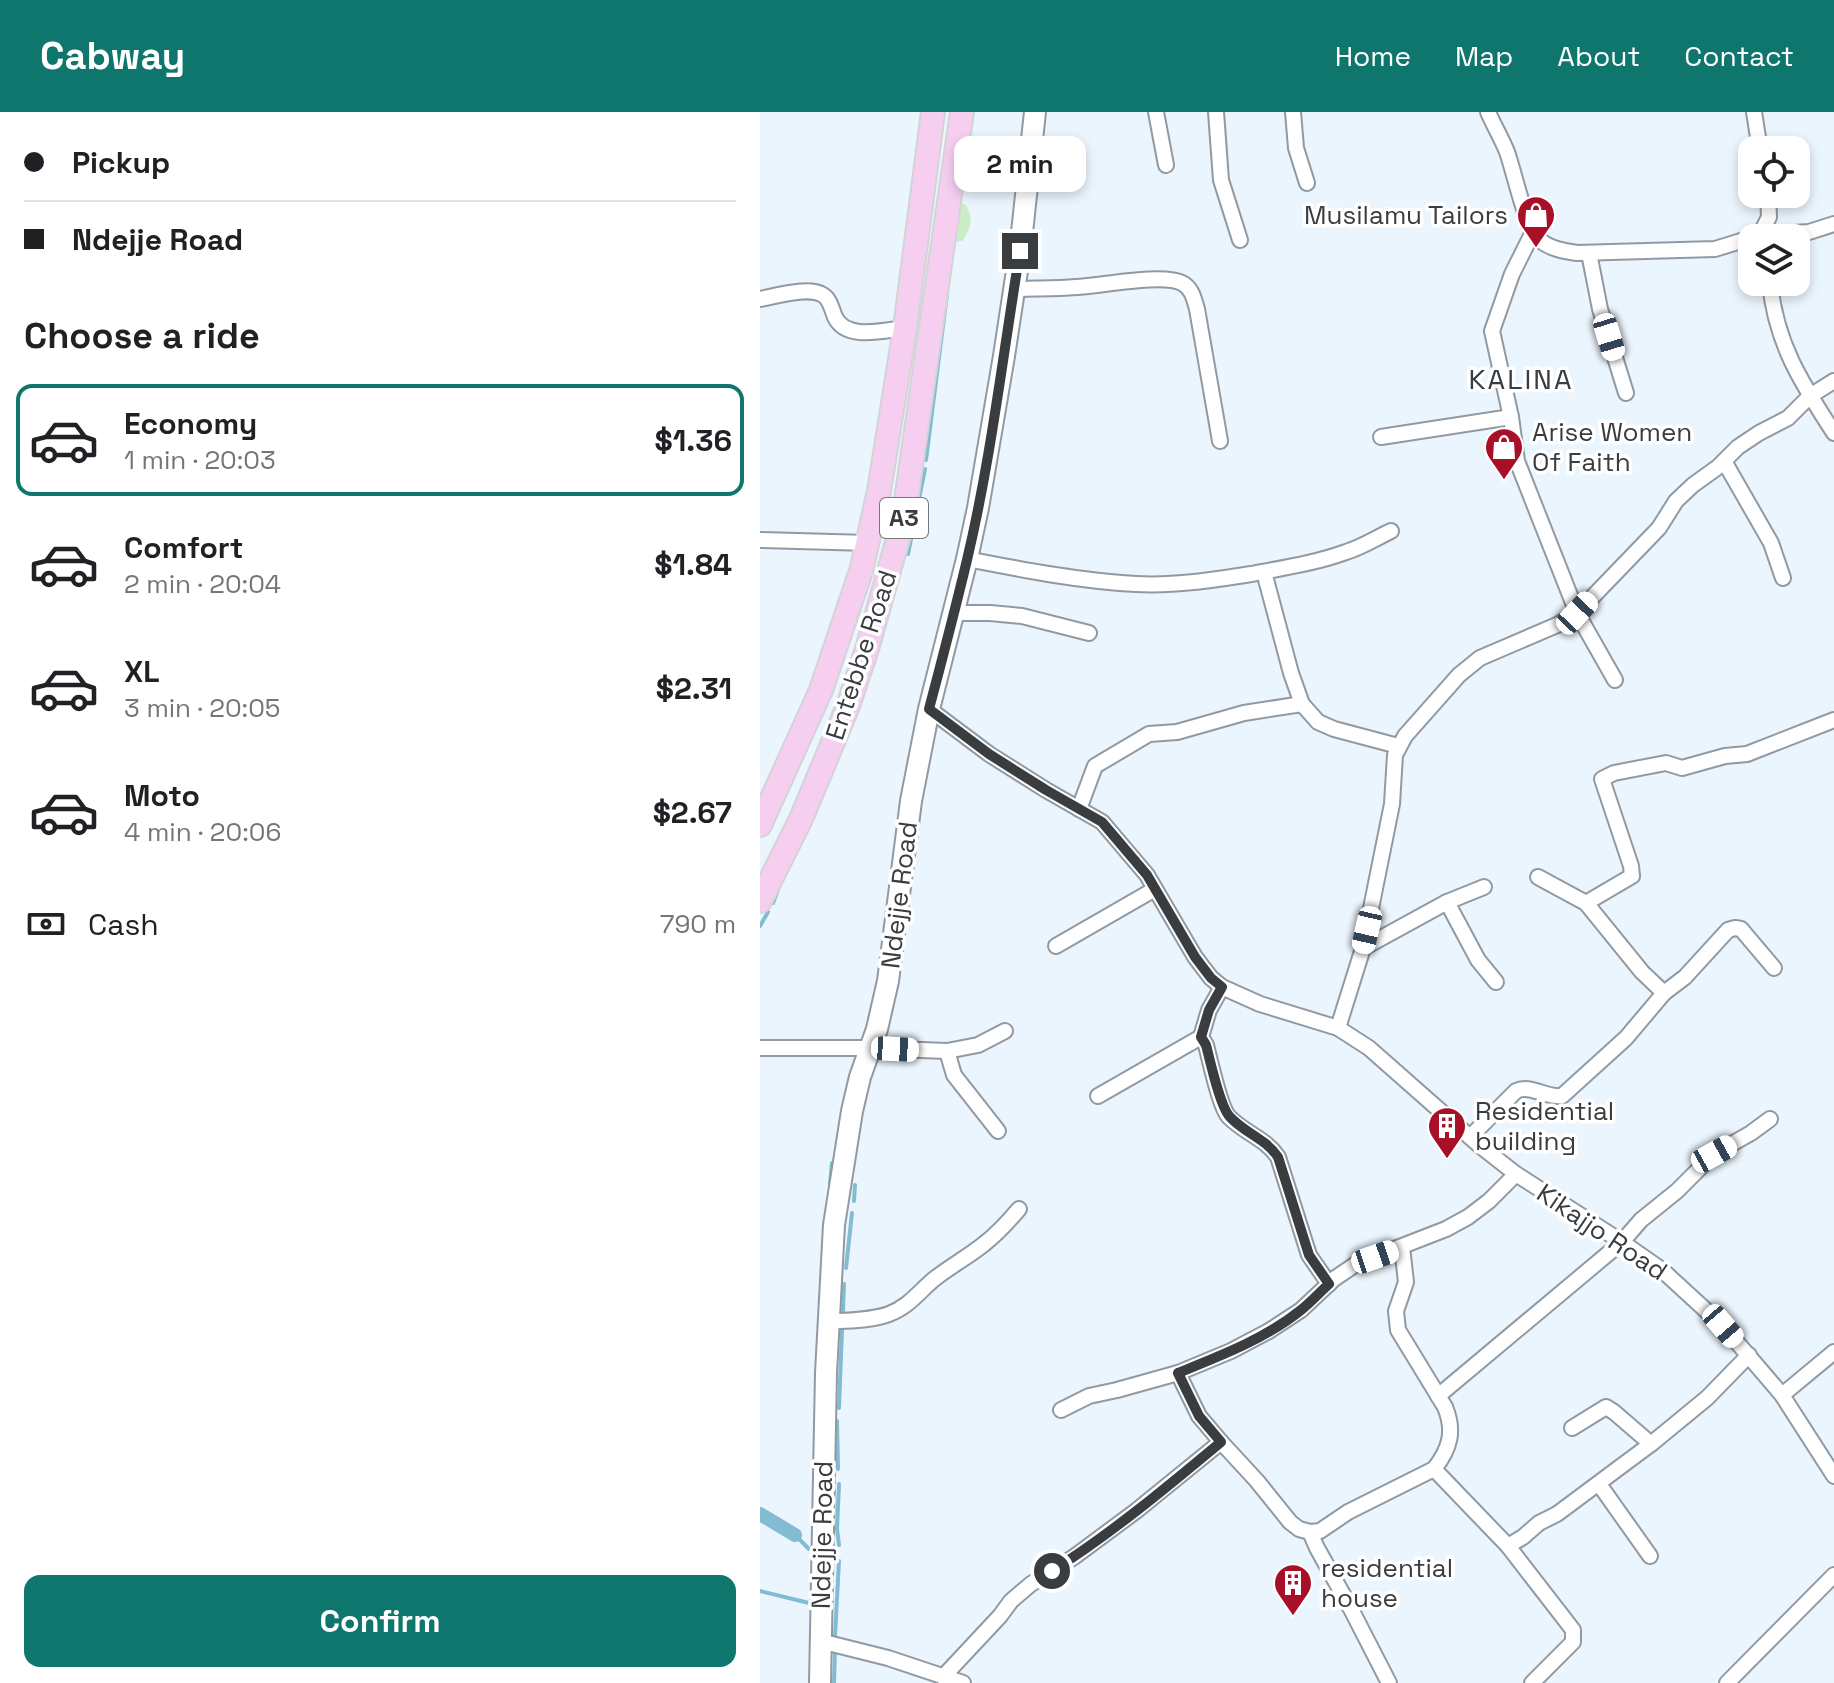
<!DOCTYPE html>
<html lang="en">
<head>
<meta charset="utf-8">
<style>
	:root { --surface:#fff; --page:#f6f6f6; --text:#202124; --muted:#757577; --line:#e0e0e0; --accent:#0f766e }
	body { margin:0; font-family:"Space Grotesk",sans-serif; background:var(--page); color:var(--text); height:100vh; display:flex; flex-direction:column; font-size:30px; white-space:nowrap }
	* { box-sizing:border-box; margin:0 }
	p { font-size:26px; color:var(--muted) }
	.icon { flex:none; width:44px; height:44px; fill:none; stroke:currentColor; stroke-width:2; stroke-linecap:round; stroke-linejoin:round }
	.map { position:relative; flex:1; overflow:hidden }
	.details { display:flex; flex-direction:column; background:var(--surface); width:760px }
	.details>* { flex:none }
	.guide { display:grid; align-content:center; height:176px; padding:0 24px; background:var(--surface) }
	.buttons { position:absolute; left:978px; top:24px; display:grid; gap:16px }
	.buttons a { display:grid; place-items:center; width:72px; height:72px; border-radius:16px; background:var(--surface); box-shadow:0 4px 12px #0003; font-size:40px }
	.end { position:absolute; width:36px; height:36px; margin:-18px; border:10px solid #393d40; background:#fff; box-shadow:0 0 0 4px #fff }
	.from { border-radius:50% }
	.bubble { position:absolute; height:56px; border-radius:16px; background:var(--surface); box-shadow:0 4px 12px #0003; font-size:26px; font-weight:600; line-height:56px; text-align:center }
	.car { position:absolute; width:24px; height:48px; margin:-24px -12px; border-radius:10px; box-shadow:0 0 6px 2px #0007; background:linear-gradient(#fff 24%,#345 0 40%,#fff 0 76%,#345 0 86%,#fff 0) }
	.guide b { display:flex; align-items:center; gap:28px; height:76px; font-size:30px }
	.guide b+b { border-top:2px solid var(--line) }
	.guide i { width:20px; height:20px; background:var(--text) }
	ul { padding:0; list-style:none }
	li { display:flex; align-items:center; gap:24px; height:112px; margin:0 16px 12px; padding:0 8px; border:4px solid transparent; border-radius:16px }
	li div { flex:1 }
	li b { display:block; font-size:30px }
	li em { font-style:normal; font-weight:600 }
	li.current { border-color:var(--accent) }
	li>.icon { width:72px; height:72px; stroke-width:1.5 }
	h2 { padding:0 24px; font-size:36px; line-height:96px }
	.pay { display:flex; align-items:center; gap:20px; height:88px; padding:0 24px; font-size:30px }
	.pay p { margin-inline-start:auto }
	.primary-button { display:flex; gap:16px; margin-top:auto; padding:16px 24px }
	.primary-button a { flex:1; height:92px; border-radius:16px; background:var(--accent); color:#fff; font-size:32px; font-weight:600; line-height:92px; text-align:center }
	header { display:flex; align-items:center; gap:48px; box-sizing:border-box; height:112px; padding:0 40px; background:var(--accent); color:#fff }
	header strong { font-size:38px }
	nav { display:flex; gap:44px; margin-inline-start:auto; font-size:28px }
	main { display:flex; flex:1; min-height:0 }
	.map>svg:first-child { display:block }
</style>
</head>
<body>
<header>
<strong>Cabway</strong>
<nav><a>Home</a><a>Map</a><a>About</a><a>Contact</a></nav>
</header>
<main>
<section class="details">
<div class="guide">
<b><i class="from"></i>Pickup</b>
<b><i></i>Ndejje Road</b>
</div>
<h2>Choose a ride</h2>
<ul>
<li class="current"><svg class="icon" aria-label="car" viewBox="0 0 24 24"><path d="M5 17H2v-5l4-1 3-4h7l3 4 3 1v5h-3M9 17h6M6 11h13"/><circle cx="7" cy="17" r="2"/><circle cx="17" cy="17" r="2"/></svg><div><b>Economy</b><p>1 min · 20:03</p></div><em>$1.36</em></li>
<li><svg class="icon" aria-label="car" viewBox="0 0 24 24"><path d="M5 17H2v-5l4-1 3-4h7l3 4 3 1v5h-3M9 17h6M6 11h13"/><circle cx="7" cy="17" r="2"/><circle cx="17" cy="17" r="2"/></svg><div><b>Comfort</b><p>2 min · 20:04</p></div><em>$1.84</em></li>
<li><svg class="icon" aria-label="car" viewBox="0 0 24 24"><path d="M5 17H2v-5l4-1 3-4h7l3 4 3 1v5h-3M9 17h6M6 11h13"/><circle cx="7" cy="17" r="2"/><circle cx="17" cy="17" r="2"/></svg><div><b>XL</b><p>3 min · 20:05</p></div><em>$2.31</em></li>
<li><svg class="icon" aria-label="car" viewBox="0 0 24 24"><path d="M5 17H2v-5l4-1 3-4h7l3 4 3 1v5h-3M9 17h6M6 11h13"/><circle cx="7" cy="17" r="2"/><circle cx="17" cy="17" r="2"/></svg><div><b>Moto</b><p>4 min · 20:06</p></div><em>$2.67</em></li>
</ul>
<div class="pay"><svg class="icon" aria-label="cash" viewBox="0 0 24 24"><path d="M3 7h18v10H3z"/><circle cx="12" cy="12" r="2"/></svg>Cash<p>790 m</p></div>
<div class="primary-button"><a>Confirm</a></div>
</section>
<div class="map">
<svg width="1074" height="1571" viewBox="0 0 1074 1571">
	<rect width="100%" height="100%" fill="#ebf5fd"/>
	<path fill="#caedc5" d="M 199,90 L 206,93 C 214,109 211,114 203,129 L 193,130 Z"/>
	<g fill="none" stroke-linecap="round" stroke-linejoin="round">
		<g stroke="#82bcd3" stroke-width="4">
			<polyline points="204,68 206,50"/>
			<polyline points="166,348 187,182"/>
			<polyline points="148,442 165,357"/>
			<polyline points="13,791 20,772"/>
			<polyline points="0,814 8,800"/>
			<polyline points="70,1072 72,1051"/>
			<polyline points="94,1089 95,1073"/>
			<polyline points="86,1156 92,1101"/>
			<polyline points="83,1200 84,1172"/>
			<polyline points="79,1296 82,1218"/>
			<polyline points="77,1309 78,1357"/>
			<polyline points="35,1423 49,1437 55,1436"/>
			<polyline points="79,1433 77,1417 79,1372"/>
			<polyline points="0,1479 53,1492 53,1495"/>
			<polyline points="75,1524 79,1449"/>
			<polyline points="74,1571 75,1539"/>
		</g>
		<polyline stroke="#82bcd3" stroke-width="14" points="0,1402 35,1423"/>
		<defs>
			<g id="street">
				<polyline points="396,0 406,53"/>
				<polyline points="456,0 461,68 480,128"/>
				<polyline points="533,0 536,36 547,71"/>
				<path d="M 728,0 C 734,14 742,27 747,40 C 755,62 765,116 781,129 C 791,137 804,139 817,141 L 955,137 L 1000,123 L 1049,120 L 1074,112"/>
				<polyline points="994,0 1000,38"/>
				<polyline points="773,120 752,162 732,219 751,305 757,349 817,501 855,568"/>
				<polyline points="1001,126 1000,123 1009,105 1008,82"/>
				<polyline points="829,141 840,197 866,281"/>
				<path d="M 1010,170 C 1015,230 1042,272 1074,321"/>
				<path d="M 254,177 C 274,176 295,177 316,175 C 340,174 403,161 422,171 C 432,176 434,187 437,197 L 460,329"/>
				<path d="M 0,187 C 16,184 49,174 63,183 C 70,187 72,198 75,205 C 86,229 124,218 145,216"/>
				<polyline points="621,325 751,305"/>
				<polyline points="964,349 1011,431 1023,466"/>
				<polyline points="0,428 108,431"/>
				<path d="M 207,447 C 263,458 320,469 376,472 C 415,474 453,468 491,462 C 523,456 556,451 586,440 C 602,435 616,426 631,419"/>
				<polyline points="504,460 531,561 542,592 558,610 574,617 638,634"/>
				<polyline points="193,501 230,501 262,504 329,521"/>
				<polyline points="169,597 229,642 286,678 342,710 387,763 435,845 451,866 462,875 500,892 578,916 609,936 719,1033 756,1062 862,1130 902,1158 963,1214 1022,1283 1074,1364"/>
				<polyline points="319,697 335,654 389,622 417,620 484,601 542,592"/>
				<polyline points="778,765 826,791 882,860 904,881"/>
				<polyline points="687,790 724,775"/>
				<polyline points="826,791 872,764 871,754 842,667 854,661 906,651 922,656 965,644 987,642 1074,608"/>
				<polyline points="296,834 395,777"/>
				<polyline points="603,836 687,790 718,848 736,870"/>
				<path d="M 462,875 L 449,898 L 441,925 L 446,933 C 450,948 460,996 469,1005 C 486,1022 505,1026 518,1045 L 549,1143 L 569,1172"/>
				<polyline points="578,916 603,836 632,692 635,643 645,624 699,563 720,546 797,513 817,501 899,416 916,389 933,373 958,355 978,335 999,321 1028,306 1050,284 1074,269"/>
				<polyline points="0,936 110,936 187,939 218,933 245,919"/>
				<polyline points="187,939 194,963 238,1019"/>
				<polyline points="338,984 441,925"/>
				<path d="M 710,1025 L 756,979 C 770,972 786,986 802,984 L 866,926 L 904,881 L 925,865 L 968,818 L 975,816 L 981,817 L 1014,856"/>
				<path d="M 68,1210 C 88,1208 110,1209 129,1202 C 148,1195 158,1181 173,1168 C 189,1155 208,1145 224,1132 C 237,1122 248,1110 259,1097"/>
				<polyline points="418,1261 439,1304 461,1330"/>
				<polyline points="1022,1283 1074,1240"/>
				<polyline points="678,1284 862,1130 881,1108 917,1079 954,1042 991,1021 1010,1007"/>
				<polyline points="301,1298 329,1284 357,1278 418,1261 471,1239 509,1219 541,1198 574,1167 596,1152 686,1117 708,1105 729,1089 756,1062"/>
				<polyline points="812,1316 846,1295 854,1300 891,1332"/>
				<polyline points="674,1357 748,1434 763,1425 779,1411 797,1402 891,1332 947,1286 989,1243"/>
				<polyline points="839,1372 890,1444"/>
				<polyline points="550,1420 557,1436 591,1497 629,1571"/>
				<polyline points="748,1434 813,1518 813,1530 772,1571"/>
				<polyline points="60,1529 128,1546 203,1571"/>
				<path d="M 183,1565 L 240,1504 L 251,1489 L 271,1472 L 314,1445 L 376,1399 L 461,1330 L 497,1369 L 530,1410 L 539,1417 L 550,1420 L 560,1419 L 588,1400 L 674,1357 C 690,1337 695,1319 685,1295 L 638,1218 L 636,1199 L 646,1170 L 642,1135"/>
				<polyline points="967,1571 1074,1463"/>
			</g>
			<polyline id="secondary" points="60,1571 66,1261 74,1113 92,999 100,965 117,917 128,869 151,689 169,597 207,447 218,396 244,244 260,139 275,0"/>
			<g id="primary">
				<polyline points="0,713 61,578 101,459 119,379 145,216 173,0"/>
				<polyline points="0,789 41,707 88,594 107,537 143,409 202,0"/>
			</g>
		</defs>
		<use href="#street" stroke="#919aa2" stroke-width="18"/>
		<use href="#secondary" stroke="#919aa2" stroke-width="24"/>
		<use href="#primary" stroke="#d3d4d5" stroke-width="26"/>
		<use href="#street" stroke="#fff" stroke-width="14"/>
		<use href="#secondary" stroke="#fff" stroke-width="20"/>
		<use href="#primary" stroke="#f5cef0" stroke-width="22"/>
	</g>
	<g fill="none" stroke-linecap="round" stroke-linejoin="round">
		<path stroke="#393d40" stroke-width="10" d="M 260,139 C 243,242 231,347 207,448 C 195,498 182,548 169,597 L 229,642 L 286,678 L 342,710 L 387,763 L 435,845 L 451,866 L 462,875 L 449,898 L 441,925 L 446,933 C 450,948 460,995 470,1005 C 486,1022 505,1026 518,1045 L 549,1143 L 569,1172 C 560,1180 551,1190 541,1198 C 505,1227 460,1244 418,1261 L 439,1304 L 461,1330 C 407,1375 352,1421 292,1459"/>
	</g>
	<defs>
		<symbol id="shop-pin" viewBox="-11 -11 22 30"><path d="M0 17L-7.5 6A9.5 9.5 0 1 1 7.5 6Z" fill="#a81027" stroke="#fff"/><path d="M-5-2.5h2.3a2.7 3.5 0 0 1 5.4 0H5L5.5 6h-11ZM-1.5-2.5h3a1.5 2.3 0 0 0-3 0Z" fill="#fff"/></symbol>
		<symbol id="building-pin" viewBox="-11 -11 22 30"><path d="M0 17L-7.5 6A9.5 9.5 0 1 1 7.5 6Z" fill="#a81027" stroke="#fff"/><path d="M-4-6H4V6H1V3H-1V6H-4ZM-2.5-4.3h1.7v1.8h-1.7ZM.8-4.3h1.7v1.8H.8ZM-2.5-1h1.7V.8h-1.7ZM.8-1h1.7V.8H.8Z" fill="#fff"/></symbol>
	</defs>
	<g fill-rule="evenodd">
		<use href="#shop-pin" x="754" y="81" width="44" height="60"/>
		<use href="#shop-pin" x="722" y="313" width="44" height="60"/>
		<use href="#building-pin" x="665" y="992" width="44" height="60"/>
		<use href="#building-pin" x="511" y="1449" width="44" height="60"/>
	</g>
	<g text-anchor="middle" stroke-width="7" stroke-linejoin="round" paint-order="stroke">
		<rect fill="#fff" stroke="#747779" stroke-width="2" x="120" y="386" width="48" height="40" rx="6"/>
		<g font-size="24" font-weight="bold" fill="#393d40">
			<text x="144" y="414">A3</text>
		</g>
		<g font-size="26" fill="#393d40" stroke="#fff" text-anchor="start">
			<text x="748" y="112" text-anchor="end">Musilamu Tailors</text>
			<text x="772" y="329">Arise Women<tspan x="772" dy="30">Of Faith</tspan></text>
			<text x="715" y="1008">Residential<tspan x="715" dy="30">building</tspan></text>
			<text x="561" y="1465">residential<tspan x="561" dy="30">house</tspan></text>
		</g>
		<g font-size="26" fill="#393d40" stroke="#fff">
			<text transform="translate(101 543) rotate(-72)" y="9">Entebbe Road</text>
			<text transform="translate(139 783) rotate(-83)" y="9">Ndejje Road</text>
			<text transform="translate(842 1120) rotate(34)" y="9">Kikajjo Road</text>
			<text transform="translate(62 1423) rotate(-89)" y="9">Ndejje Road</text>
		</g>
		<g font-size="28" letter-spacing="2" fill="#393d40" stroke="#fff">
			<text x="761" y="277">KALINA</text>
		</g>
	</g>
</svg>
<div class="buttons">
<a><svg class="icon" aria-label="locate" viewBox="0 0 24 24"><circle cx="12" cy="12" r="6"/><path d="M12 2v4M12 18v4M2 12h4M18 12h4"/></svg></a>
<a><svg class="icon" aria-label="layers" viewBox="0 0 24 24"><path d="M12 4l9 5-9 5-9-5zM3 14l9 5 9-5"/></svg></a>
</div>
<i class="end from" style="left:292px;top:1459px"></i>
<i class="end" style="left:260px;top:139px"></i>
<div class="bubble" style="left:194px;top:24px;width:132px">2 min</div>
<i class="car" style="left:849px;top:225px;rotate:163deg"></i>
<i class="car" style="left:817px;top:501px;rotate:43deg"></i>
<i class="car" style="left:607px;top:818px;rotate:193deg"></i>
<i class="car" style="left:135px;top:937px;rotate:93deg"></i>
<i class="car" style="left:954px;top:1042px;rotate:61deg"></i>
<i class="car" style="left:615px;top:1145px;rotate:71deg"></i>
<i class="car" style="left:963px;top:1214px;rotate:139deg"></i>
</div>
</main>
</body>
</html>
